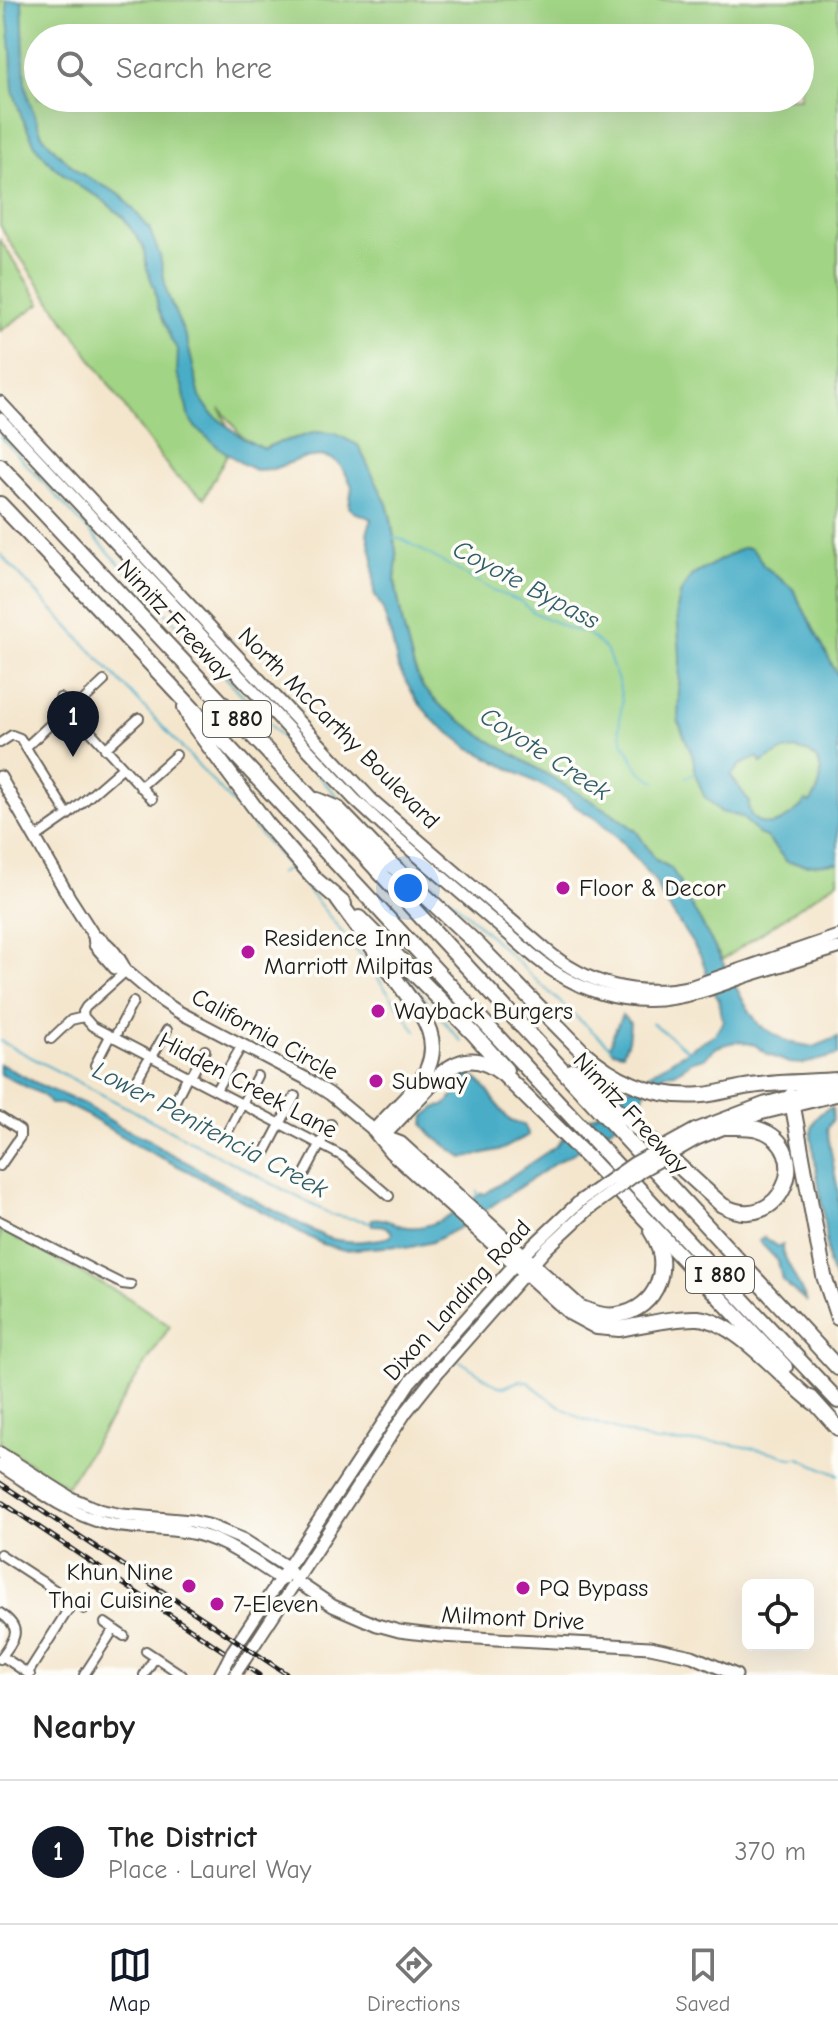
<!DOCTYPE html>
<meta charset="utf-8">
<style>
body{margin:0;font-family:"Comic Neue",sans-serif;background:#f6f6f6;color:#222}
.controls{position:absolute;right:24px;bottom:24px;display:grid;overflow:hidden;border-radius:12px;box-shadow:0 8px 32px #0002}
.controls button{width:72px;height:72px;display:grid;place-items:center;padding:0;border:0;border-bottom:2px solid #e0e0e0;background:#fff;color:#222;font:40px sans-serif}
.you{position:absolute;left:408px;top:888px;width:28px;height:28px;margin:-20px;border:6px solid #fff;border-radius:50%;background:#1a73e8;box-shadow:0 0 0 12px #1a73e833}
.badge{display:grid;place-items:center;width:52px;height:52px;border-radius:50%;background:#111827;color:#fff;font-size:26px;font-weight:700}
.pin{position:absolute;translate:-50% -66px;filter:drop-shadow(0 2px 4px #0008)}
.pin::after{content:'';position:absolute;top:42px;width:28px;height:24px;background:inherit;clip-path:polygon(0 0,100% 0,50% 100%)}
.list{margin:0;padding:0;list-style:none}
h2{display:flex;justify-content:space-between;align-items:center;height:104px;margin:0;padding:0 32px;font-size:34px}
h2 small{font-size:26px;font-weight:400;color:#767676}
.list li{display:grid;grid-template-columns:52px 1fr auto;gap:24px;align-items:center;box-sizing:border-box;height:144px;padding:0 32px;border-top:2px solid #e0e0e0}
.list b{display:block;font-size:30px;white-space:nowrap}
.list p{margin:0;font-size:26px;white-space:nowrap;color:#767676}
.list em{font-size:26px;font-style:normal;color:#767676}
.icon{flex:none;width:44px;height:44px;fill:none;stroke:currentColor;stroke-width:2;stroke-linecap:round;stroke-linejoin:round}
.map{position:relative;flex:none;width:838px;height:1675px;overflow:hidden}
.search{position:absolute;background:#fff;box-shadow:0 8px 32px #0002;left:24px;right:24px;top:24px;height:88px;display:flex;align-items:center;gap:20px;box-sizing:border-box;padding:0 28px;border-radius:44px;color:#767676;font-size:30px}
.sheet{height:248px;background:#fff}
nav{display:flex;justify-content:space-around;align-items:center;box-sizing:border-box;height:112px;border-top:2px solid #e0e0e0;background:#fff;font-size:22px;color:#767676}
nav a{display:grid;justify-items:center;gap:4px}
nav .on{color:#111827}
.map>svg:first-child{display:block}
.green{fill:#a1d484;stroke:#5e7850;stroke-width:2;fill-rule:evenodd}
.water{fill:#48adc7;stroke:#326472;stroke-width:2;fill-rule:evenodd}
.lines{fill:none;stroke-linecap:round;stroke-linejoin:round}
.stream{stroke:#48adc7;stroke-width:2}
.street-casing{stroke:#68635a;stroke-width:12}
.secondary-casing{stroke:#68635a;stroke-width:15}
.highway-casing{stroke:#68635a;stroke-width:18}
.street{stroke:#fff;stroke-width:8}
.secondary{stroke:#fff;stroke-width:11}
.highway{stroke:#fff;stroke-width:14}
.rail-casing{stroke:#1c1c1c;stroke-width:5}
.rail{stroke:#fdfcf7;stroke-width:2;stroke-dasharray:6;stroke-linecap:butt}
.secondary-bridge-casing{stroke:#68635a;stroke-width:15;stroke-linecap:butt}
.secondary-bridge{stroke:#fff;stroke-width:11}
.poi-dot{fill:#b5179e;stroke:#fdfcf7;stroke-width:3}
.labels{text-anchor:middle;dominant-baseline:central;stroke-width:7;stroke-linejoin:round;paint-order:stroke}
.shield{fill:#fdfcf7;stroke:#605f5e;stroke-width:2}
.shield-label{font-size:22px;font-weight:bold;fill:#1c1c1c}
.street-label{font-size:24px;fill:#1c1c1c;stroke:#fdfcf7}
.poi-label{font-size:24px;fill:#1c1c1c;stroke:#fdfcf7;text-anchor:start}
.water-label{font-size:26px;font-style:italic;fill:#305d69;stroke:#fdfcf7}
</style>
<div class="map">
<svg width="838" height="1675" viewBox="0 0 838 1675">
<rect width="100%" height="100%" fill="#fdfcf7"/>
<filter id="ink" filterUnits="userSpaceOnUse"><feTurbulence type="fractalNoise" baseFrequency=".0125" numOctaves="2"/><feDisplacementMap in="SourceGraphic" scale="16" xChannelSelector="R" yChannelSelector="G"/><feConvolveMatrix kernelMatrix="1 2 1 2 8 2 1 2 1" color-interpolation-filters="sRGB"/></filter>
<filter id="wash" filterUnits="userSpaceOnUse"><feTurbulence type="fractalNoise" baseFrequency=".006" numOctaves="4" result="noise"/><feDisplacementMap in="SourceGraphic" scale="32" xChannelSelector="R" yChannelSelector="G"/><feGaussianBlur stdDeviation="1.8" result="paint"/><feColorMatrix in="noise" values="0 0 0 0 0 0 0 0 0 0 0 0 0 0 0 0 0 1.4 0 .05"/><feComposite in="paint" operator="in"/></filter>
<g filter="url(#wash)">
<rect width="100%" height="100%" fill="#f4e6cd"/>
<!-- green -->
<path class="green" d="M0 0H838V881L722 960 680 889 671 868 656 860 636 831 612 813 484 737 444 709 423 688 414 668 403 626 395 581 397 558 391 519 387 504 375 482 317 432 274 444 264 449 244 439 220 408 234 441 204 498 175 476 140 429 9 241 0 225ZM38 38H800V98H38Z
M0 240 41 303 0 331Z
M0 1230 127 1297 170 1326 67 1486 0 1445Z"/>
<!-- water -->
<path class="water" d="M6 0H22L25 83 29 100 42 135 58 153 80 173 121 195 149 228 160 256 167 294 187 340 200 397 212 414 244 439 264 449 274 444 317 432 336 434 358 445 387 504 391 519 397 558 395 581 403 626 414 668 423 688 444 709 484 737 612 813 636 831 656 860 671 868 680 883V889L700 920 745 1004 759 1025 788 1042 814 1047 838 1037V1055L803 1064 789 1063 767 1054 755 1045 738 1041 717 1047 704 1058 693 1061 675 1073 665 1074 648 1085 638 1108 588 1145 557 1162 457 1229 432 1242 407 1248 398 1246 344 1250 322 1244 190 1172 138 1146 86 1115 64 1104H50L43 1095 0 1074V1064L42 1086 84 1104 121 1127 150 1140 158 1147 192 1165 214 1179 325 1237C346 1244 368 1242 390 1237L392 1233C387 1225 381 1225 372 1225L371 1223 372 1219C385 1217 390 1223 402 1226 432 1233 459 1209 482 1193L485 1194 556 1146 577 1123 601 1112 615 1103 623 1093 638 1081 715 1034 724 1021 720 1012 719 999 707 983 706 970 700 955 660 894 655 881 622 842 596 819 576 807 566 798 468 747 434 721 417 701 398 667 391 636 383 610 374 593 373 559 367 533 372 519 354 512 349 507 352 486 347 476 340 465 332 459 321 456 303 458 273 469 255 470 241 463 218 447 195 427 188 415 183 388 177 373 178 350 171 340 167 328 158 309 155 290 147 269 143 246 123 217 99 197 80 187 53 166 36 147 21 115 13 90 11 50Z
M742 548H750L757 554 763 565 793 589 838 676V863L807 865 787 862 766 837 758 834 742 817 721 812 704 796 696 776 693 757 678 721 680 657 677 610 680 594 691 576ZM795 749C800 751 805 751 809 753 828 764 821 789 810 803L806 801C798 809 790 818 779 822 763 829 746 819 749 801L731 776 740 765 758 757 761 763 780 752Z
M622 1015 630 1023 628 1040 623 1053 613 1051 610 1046 613 1035Z
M461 1074C486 1074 494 1107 511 1121 513 1122 522 1125 524 1125L529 1135 503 1149 463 1158 433 1136 424 1125 425 1116 437 1107 444 1106 457 1093 456 1080Z
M832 1107 833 1119 827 1129 838 1191V1289L828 1262 823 1212 811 1136C812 1121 817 1113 832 1107Z
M764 1237 779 1247 783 1245V1253L807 1302 782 1280 778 1261 759 1241Z"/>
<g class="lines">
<!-- stream -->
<path class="stream" d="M0 436 351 811C388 847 429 879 467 914 515 959 561 1006 612 1048
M394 538 404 540 496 592 520 601 533 612 569 629 585 632 592 637 607 651 619 684 622 701 619 728 623 742 640 771 656 782
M0 554C144 708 295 858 416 1031
M686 777 696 773
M279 874 288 868
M394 963 462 1042
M652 1023 689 1051
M0 1041 332 1215 371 1222
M477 1191 478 1196
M457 1359 498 1386 504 1387 519 1381 528 1382 552 1401 580 1418 655 1442 724 1443 772 1452 790 1458H799L838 1475"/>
</g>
</g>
<g filter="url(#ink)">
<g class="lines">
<defs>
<path id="street" d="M60 698 152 799
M71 712 104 681
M0 743 12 735 20 738 68 815
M26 747 68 708
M105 749 139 718
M140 787 176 755
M35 838 68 815 122 768
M84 1017 92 1026 342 1156 389 1196
M114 1038 133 1002
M51 1039 71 1020 84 1017 83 1012 86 1007 126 971
M152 1057 167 1030
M95 1065 110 1036
M191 1077 205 1050
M135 1083 150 1056
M216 1090 242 1045
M173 1105 188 1075
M0 1117 20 1130V1137L0 1166
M227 1133 257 1076
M265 1153 295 1096
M305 1173 331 1124
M0 1221 98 1272 122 1284 131 1285
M0 1554 84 1609
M0 1613C25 1630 14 1639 0 1659
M105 1623 124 1636
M146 1651 182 1675
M2 1656 30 1675
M28 1673 73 1602
M84 1675 114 1629
M144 1675 155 1657"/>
<path id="secondary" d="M0 402 373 801 545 949C587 985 638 998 692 986L838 936
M0 419 354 799 382 825 537 959C575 990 625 1007 674 998 700 994 725 984 750 975 779 966 809 957 838 948
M0 777 69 897 94 936 95 945 115 968 126 971 159 999 177 1011 305 1078 330 1094 375 1131
M94 936C109 942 119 957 126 971
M694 1130 765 1103 837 1084
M697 1139 760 1114 838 1095
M0 1453 71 1498 99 1510 122 1515 191 1521 208 1525 242 1539 287 1567 296 1581 333 1606 377 1625 399 1631 440 1636 650 1647 692 1656 736 1675
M0 1465C32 1485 65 1512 101 1522 129 1530 158 1527 187 1532 223 1538 249 1559 279 1578L283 1579
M232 1652 410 1382 522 1256 580 1201
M245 1659 406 1412 438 1372 547 1248 589 1209
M220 1675 226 1664"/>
<path id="highway" d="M0 466 311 798 838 1368
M0 504C282 800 556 1104 838 1401
M185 707 192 723 267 824 315 879 344 904
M317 800 338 809 391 864 477 944 582 1051C615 1081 656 1099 702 1095 718 1094 734 1088 751 1086 779 1082 809 1082 838 1080
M338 900 421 1014C454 1066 406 1095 375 1131L391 1151 571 1313 597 1327 619 1329C644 1325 672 1317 698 1318 737 1321 784 1381 816 1404
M359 918 474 1034 506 1070
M573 1070 722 1205C781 1238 817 1147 758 1129 748 1126 736 1127 726 1127
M791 1096 824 1276 838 1318
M381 1137 441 1074C464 1055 480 1057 503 1074L589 1159 785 1367
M381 1137 400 1144 579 1307C591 1312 603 1317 617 1315 659 1309 673 1264 651 1231
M811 1398 838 1428"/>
</defs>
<!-- street casing -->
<use href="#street" class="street-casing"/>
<!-- secondary casing -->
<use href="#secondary" class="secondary-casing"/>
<!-- highway casing -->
<use href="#highway" class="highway-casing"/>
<!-- street -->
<use href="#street" class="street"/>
<!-- secondary -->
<use href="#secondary" class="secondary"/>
<!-- highway -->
<use href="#highway" class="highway"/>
<defs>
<path id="rail" d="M0 1483 288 1675
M0 1501 259 1675"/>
</defs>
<!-- rail casing -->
<use href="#rail" class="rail-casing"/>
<!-- rail -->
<use href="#rail" class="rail"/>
<defs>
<path id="secondary-bridge" d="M580 1201 634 1163 694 1130
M589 1209 641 1171 697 1139
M226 1664 232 1652
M237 1671 245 1659"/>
</defs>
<!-- secondary-bridge casing -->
<use href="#secondary-bridge" class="secondary-bridge-casing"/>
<!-- secondary-bridge -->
<use href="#secondary-bridge" class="secondary-bridge"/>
</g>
</g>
<!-- markers -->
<g class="poi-dot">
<circle cx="563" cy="888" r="8"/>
<circle cx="248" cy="952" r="8"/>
<circle cx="378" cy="1011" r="8"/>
<circle cx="376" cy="1081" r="8"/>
<circle cx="189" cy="1586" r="8"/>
<circle cx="523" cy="1588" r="8"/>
<circle cx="217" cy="1604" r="8"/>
</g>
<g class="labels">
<!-- shield labels -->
<g class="shield">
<rect x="203" y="701" width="68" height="36" rx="6"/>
<rect x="686" y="1257" width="68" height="36" rx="6"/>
</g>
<g class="shield-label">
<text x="237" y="719">I 880</text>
<text x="720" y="1275">I 880</text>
</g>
<!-- street labels -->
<g class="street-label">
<text transform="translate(175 620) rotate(47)">Nimitz Freeway</text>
<text transform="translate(339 728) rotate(45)">North McCarthy Boulevard</text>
<text transform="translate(265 1034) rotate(29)">California Circle</text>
<text transform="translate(248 1085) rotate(28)">Hidden Creek Lane</text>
<text transform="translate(631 1113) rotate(47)">Nimitz Freeway</text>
<text transform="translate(457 1300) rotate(-48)">Dixon Landing Road</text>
<text transform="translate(513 1618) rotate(3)">Milmont Drive</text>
</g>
<!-- poi labels -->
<g class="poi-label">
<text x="579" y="888">Floor &amp; Decor</text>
<text x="264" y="938">Residence Inn<tspan x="264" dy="28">Marriott Milpitas</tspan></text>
<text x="394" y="1011">Wayback Burgers</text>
<text x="392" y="1081">Subway</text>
<text x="173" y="1572" text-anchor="end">Khun Nine<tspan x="173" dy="28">Thai Cuisine</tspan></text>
<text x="539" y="1588">PQ Bypass</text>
<text x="233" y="1604">7-Eleven</text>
</g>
<!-- water labels -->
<g class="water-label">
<text transform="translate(526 585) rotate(28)">Coyote Bypass</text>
<text transform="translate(545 754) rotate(33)">Coyote Creek</text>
<text transform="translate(210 1130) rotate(28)">Lower Penitencia Creek</text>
</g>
</g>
</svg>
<div class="controls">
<button><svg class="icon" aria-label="locate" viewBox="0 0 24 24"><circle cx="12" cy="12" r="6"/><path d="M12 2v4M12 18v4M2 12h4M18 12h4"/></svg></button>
</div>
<div class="you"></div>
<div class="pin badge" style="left:73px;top:757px">1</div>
<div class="search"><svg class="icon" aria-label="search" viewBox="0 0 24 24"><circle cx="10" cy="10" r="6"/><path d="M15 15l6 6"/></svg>Search here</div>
</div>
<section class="sheet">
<h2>Nearby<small></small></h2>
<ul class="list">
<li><span class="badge">1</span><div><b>The District</b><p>Place · Laurel Way</p></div><em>370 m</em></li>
</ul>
</section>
<nav>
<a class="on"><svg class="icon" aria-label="map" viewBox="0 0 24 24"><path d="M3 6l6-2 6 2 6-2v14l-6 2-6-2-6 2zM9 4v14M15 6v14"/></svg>Map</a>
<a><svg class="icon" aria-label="directions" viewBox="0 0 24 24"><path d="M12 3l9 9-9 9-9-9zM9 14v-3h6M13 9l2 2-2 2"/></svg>Directions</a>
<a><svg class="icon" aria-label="saved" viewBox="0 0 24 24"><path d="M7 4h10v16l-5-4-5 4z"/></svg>Saved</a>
</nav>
